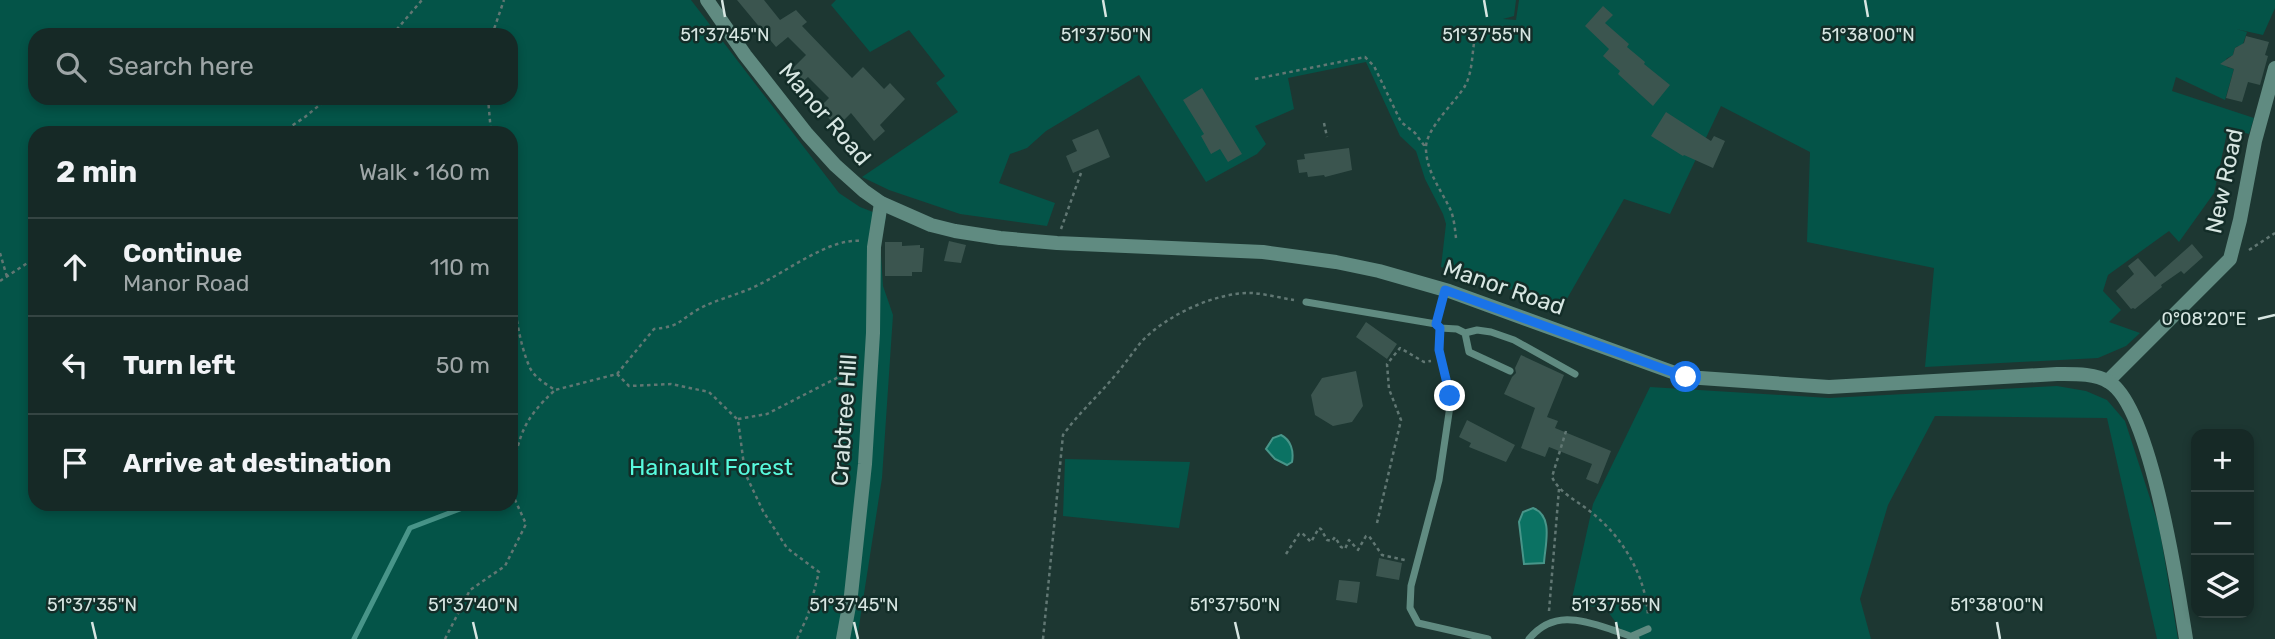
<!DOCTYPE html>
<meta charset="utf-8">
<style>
body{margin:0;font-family:Rubik,sans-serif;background:#1f312e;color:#f1f3f6}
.controls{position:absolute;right:21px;bottom:21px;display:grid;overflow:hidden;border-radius:14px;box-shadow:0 4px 10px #0003}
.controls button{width:63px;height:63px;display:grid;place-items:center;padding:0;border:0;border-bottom:2px solid #354543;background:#162926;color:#f1f3f6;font:35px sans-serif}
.stop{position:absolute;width:21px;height:21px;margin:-16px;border:5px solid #1a73e8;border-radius:50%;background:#fff}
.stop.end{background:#1a73e8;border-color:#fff;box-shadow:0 2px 7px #0008}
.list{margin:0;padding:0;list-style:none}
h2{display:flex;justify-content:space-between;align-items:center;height:91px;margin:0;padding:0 28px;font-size:30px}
h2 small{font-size:23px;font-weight:400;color:#9ea6a7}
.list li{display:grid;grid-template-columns:46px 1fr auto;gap:21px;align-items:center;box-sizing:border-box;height:98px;padding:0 28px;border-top:2px solid #354543}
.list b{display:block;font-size:26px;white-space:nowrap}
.list p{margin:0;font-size:23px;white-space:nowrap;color:#9ea6a7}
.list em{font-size:23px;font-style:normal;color:#9ea6a7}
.icon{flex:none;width:38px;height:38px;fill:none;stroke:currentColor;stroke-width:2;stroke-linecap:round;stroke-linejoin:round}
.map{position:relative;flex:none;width:2275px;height:639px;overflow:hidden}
.search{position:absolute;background:#162926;box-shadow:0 4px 10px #0003;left:28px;top:28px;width:490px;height:77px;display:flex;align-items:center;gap:18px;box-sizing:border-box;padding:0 24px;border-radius:21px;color:#9ea6a7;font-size:26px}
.panel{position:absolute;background:#162926;box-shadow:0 4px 10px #0003;left:28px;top:126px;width:490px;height:385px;border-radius:21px}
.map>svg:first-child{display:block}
.green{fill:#045448;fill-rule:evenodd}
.water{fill:#0b7263;stroke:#489589;stroke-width:2}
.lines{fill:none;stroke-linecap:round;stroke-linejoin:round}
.stream{stroke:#489589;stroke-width:5}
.building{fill:#3b554f}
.path{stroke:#617773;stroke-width:2.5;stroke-dasharray:3.5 3.5;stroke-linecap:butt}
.service{stroke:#608b81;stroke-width:7}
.minor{stroke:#608b81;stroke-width:14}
.tertiary{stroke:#608b81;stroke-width:14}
.route{stroke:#1a73e8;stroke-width:9}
.ticks{fill:none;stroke:#d7e6e2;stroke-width:2.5}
.labels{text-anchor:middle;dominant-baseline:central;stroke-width:5;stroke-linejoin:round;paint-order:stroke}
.street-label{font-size:23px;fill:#d7e6e2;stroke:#132d28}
.park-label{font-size:23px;fill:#58fbde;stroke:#132d28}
.ticks-label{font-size:18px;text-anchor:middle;fill:#d7e6e2;stroke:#132d28;stroke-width:5;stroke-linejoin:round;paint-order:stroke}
</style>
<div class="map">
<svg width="2275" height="639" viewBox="0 0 2275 639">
<rect width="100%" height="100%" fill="#1d3732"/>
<!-- green -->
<path class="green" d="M0 0H691L839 193 860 207 886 217 880 240 883 286 893 315 882 478 857 639H0ZM35 35H511V98H35ZM35 133H511V504H35Z
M836 0H1516L1514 16 1503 19 1516 20 1519 0H2275V8L2263 35 2236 29 2247 32 2242 47 2238 46 2235 48 2233 54 2235 58 2231 56 2226 59 2227 67 2234 69 2225 100 2176 77 2172 91 2254 118 2249 134 2228 128 2214 193 2179 242 2169 231 2108 275 2103 291 2121 310 2109 322 2140 333 2126 346 2098 358 1925 367 1934 268 1807 242 1810 152 1721 106 1670 214 1624 199 1564 304 1505 288 1441 267 1446 224 1443 214 1425 179 1416 151 1400 136 1366 62 1288 78 1294 109 1255 126 1266 144 1257 154 1206 182 1139 75 1046 131 1027 148 1010 154 999 183 1055 203 1047 226 960 214 889 190 862 177 958 112 936 83 945 76 909 30 870 52 831 5Z
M2057 386 2086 391 2107 400 2125 421 2159 526 2178 639H2157L2107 418 1935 416 1888 505 1860 599 1871 639H1628L1606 609 1571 603 1593 504 1650 387 1829 398Z
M1065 459 1190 462 1179 528 1063 516Z"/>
<!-- water -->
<path class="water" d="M1281 435C1291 440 1294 451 1292 462L1287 465 1275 459 1266 449 1273 438Z
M1533 508C1554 516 1545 545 1544 563L1524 564 1519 522 1523 512Z"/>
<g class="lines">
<!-- stream -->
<path class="stream" d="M354 639 410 528 473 504"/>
</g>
<!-- building -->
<path class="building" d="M737 0H764L780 20 796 10 807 22 802 26 852 78 863 67 884 89 890 83 905 99 880 125 885 131 874 141 851 113 837 127 819 108 829 98 808 77 797 87 786 75 806 55 788 37 776 47Z
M1603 6 1613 15 1605 23 1629 44 1627 47 1645 62 1644 64 1670 85 1653 106 1618 74 1620 71 1603 56 1609 49 1585 26Z
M2246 36 2269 42 2265 55 2268 56 2260 85 2248 82 2242 102 2226 98 2234 69 2220 64 2233 55 2235 48 2244 43Z
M1202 88 1242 154 1228 162 1220 149 1211 154 1201 136 1204 134 1183 100Z
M1666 112 1711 141 1714 136 1725 141 1713 168 1684 155 1683 156 1651 136Z
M1098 129 1110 157 1073 173 1066 156 1077 151 1072 140Z
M1349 148 1352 170 1325 177 1324 175 1308 177 1307 172 1299 173 1297 160 1305 159 1304 154Z
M949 241 966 245 961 263 944 261Z
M885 242H902V246L920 245V248H924L922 272H912V276H885Z
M2192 244 2203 257 2184 274 2181 271 2161 285 2162 287 2135 309 2133 308 2131 309 2116 291 2134 274 2128 266 2138 258 2155 277Z
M1366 322 1397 344 1387 359 1356 337Z
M1521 355 1564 375 1547 417 1558 421 1555 428 1611 451 1598 484 1586 479 1592 464 1549 447 1545 457 1521 448 1535 408 1504 394 1512 377 1516 373 1515 368Z
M1356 371 1363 406 1352 422 1333 426 1315 415 1311 395 1322 378Z
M1467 420 1515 445 1506 462 1469 447 1471 443 1459 437Z
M1379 558 1402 563 1399 580 1376 576Z
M1339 580 1360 582 1357 603 1336 600Z"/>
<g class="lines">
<!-- path -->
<path class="path" d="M392 35 422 0
M492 35 504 0
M1255 79 1365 57 1374 66 1401 122 1415 133 1426 148
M488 98 491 133
M1324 123 1327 137
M281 133 305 117 328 98
M1061 229 1081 173
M1456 238C1455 229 1454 219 1451 211 1442 191 1427 173 1426 150 1424 130 1454 104 1465 86 1472 73 1472 57 1474 43
M2249 250 2275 233
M0 253 7 277
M511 279C515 307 518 341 530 368 535 378 546 384 555 390L617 374 654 329C681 326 677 322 697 310 716 299 739 295 758 285 788 271 829 238 861 241
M0 281 35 258
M617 374 629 386 671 384 709 392 738 420 745 473 763 511 787 548 819 572 808 615 797 639
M738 419 767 414 856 368
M1566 431 1552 477C1559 493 1578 501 1592 513 1623 537 1646 577 1648 616
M511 473C521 432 523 420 555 390
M1377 523 1401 420 1389 389 1387 364 1400 348 1424 362 1431 361
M1286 554 1299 534 1302 533 1311 542 1319 528 1321 529 1327 540 1332 541 1335 537 1341 547 1345 549 1349 540 1358 550 1366 536H1369L1382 555 1405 560
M1549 611 1559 489
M445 639 470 590 505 566 526 524 511 491
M1043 639 1063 435C1077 415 1096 398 1112 379 1123 367 1132 353 1142 341 1167 315 1216 292 1252 293 1266 294 1281 298 1294 300"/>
<!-- service -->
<path class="service" d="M1306 302 1436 324 1445 290
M1436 324 1440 328 1439 350 1450 396V406L1439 480 1411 586 1410 608 1418 623 1488 639
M1440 328 1457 329 1465 333
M1510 371 1469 352 1465 333 1477 330 1491 332 1514 340 1575 374
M1632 636 1648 629
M1529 639C1552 611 1580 619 1610 629 1618 632 1627 634 1636 639"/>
<!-- minor -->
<path class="minor" d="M2108 381 2230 259 2240 220 2255 141 2275 68
M843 639 851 595 865 464 873 333 874 247 881 203"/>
<!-- tertiary -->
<path class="tertiary" d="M707 0 745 55 807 134 835 165 864 191 881 203 931 225 955 231 1000 238 1057 243 1263 252 1336 262 1379 271 1449 291 1686 377 1829 387 2057 374C2073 374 2095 373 2109 382 2151 407 2178 589 2186 639"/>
</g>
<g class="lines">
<!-- route -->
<path class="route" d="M1450 396 1439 350 1440 328 1436 324 1445 290 1686 377"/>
</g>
<!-- ticks -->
<path class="ticks" d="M722 0 725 17M1103 0 1106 17M1484 0 1487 17M1865 0 1868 17M2258 319 2275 315M92 622 96 639M473 622 477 639M854 622 858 639M1235 622 1239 639M1616 622 1619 639M1997 622 2000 639"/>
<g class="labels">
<!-- street labels -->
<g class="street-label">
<text transform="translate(825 114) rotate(49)">Manor Road</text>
<text transform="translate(2224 181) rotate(-78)">New Road</text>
<text transform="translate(1504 287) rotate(19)">Manor Road</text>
<text transform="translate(844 420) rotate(-86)">Crabtree Hill</text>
</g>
<!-- park labels -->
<g class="park-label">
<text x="711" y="467">Hainault Forest</text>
</g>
</g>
<g class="ticks-label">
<text x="725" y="41">51°37'45"N</text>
<text x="1106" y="41">51°37'50"N</text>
<text x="1487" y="41">51°37'55"N</text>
<text x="1868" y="41">51°38'00"N</text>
<text x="2204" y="325">0°08'20"E</text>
<text x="92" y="611">51°37'35"N</text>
<text x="1235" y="611">51°37'50"N</text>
<text x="473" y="611">51°37'40"N</text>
<text x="854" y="611">51°37'45"N</text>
<text x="1616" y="611">51°37'55"N</text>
<text x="1997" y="611">51°38'00"N</text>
</g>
</svg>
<div class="controls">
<button>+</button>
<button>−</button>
<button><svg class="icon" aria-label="layers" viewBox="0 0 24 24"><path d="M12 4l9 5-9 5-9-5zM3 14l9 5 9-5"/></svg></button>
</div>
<div class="stop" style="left:1686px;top:377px"></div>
<div class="stop end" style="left:1450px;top:396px"></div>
<div class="search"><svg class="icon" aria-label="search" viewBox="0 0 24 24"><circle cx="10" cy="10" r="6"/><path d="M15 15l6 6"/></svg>Search here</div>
<section class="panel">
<h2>2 min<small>Walk · 160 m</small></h2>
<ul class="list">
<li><svg class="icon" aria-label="ahead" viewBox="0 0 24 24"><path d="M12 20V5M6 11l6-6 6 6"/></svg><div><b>Continue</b><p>Manor Road</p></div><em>110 m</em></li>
<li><svg class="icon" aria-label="left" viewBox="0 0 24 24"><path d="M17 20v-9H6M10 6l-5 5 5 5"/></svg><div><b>Turn left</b></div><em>50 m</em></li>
<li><svg class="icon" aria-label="arrive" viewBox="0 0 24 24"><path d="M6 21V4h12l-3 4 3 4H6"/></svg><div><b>Arrive at destination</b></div></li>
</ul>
</section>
</div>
